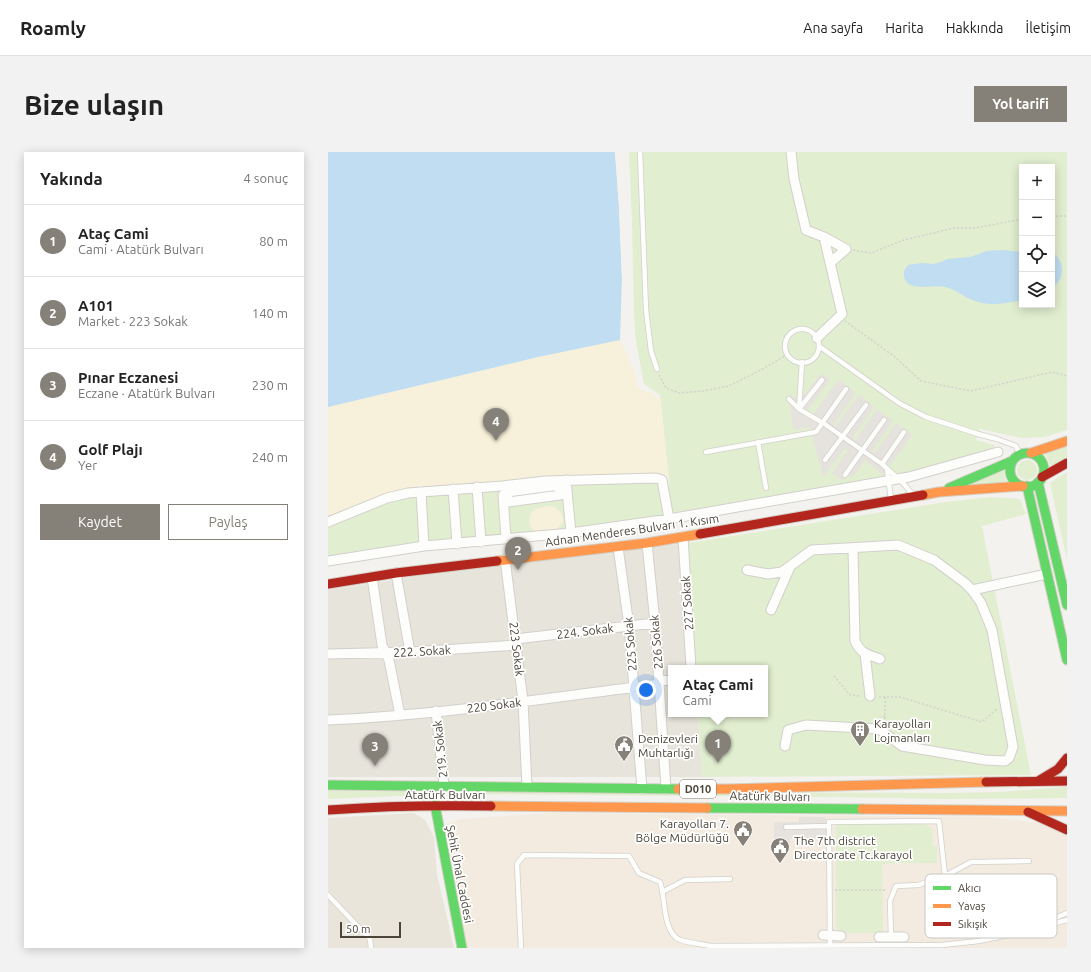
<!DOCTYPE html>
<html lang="tr">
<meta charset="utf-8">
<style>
body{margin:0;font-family:Ubuntu,sans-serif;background:#f2f2f2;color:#222}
.controls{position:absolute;right:12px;top:12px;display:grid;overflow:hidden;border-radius:0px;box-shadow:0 2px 10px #0003}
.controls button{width:36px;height:36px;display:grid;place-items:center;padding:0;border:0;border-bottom:1px solid #e0e0e0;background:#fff;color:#222;font:20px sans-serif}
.scale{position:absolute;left:12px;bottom:10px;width:61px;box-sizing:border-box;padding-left:4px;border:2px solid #4b4439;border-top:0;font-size:11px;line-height:14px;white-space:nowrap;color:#4b4439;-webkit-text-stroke:3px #fff;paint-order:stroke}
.you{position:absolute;left:318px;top:538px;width:14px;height:14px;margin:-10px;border:3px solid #fff;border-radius:50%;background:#1a73e8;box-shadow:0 0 0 6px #1a73e833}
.badge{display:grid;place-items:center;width:26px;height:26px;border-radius:50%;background:#868178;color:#fff;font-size:13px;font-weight:700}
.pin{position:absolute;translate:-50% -33px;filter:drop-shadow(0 1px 2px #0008)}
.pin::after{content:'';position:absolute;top:21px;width:14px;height:12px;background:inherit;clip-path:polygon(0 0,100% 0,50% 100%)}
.popup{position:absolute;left:340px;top:513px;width:100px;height:52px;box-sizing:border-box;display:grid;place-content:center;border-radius:0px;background:#fff;filter:drop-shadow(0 1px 3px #0005);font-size:13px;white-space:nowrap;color:#767676}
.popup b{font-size:15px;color:#222}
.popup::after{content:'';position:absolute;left:50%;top:100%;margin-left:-8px;border:8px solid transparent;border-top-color:#fff}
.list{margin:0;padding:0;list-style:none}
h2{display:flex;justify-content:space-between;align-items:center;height:52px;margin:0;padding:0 16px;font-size:17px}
h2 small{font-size:13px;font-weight:400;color:#767676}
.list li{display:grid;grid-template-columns:26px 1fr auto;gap:12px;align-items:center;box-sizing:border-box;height:72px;padding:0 16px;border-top:1px solid #e0e0e0}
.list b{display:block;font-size:15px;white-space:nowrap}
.list p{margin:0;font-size:13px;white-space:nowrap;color:#767676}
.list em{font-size:13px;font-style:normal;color:#767676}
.actions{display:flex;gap:8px;padding:12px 16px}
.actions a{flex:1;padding:9px 0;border:1px solid #868178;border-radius:0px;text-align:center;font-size:14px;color:#868178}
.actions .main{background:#868178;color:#fff}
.icon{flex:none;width:22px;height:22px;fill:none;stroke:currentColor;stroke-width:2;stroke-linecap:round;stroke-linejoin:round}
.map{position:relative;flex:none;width:739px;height:796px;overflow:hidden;border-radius:0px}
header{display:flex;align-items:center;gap:24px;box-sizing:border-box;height:56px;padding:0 20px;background:#fff;border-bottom:1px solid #e0e0e0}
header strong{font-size:19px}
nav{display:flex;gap:22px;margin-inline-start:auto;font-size:14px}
.intro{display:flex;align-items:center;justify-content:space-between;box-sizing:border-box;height:96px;padding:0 24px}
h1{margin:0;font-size:28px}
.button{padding:10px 18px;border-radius:0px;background:#868178;color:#fff;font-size:14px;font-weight:700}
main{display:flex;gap:24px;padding:0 24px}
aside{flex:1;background:#fff;border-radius:0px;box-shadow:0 2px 10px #0003}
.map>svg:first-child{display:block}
.residential{fill:#e7e4dc}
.commercial{fill:#f3ebdf}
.education{fill:#eae5da}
.green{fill:#e1eecf;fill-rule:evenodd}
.sand{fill:#f7f0da}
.parking{fill:#e6e3df}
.water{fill:#c0ddf1}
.pier{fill:#f4f2ee}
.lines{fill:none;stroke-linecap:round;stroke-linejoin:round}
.lane-casing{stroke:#d2d0cb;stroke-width:6}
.street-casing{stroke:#d2d0cb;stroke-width:11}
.fast-casing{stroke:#d3cfc5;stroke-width:11}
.slow-casing{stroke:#d3cfc5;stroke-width:11}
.jam-casing{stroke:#d3cfc5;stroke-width:11}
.path{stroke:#d3d2cc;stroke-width:1.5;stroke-dasharray:2 2;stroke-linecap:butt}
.lane{stroke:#fdfdfc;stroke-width:4.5}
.street{stroke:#fdfdfc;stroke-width:9}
.fast{stroke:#63d668;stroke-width:9}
.slow{stroke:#ff974d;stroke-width:9}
.jam{stroke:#b3261e;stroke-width:9}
.labels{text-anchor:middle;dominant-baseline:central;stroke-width:3.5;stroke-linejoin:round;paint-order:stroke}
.shield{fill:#fff;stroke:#817c74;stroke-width:1}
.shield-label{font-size:11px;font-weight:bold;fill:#4b4439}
.street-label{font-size:12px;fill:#4b4439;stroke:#fff}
.poi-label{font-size:12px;fill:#4b4439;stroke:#fff;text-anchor:start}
.key{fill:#fff;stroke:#c9c7c4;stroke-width:1}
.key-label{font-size:11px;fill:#4b4439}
</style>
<header>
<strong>Roamly</strong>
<nav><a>Ana sayfa</a><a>Harita</a><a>Hakkında</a><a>İletişim</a></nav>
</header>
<div class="intro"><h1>Bize ulaşın</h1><a class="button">Yol tarifi</a></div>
<main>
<aside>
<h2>Yakında<small>4 sonuç</small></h2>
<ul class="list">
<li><span class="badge">1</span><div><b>Ataç Cami</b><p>Cami · Atatürk Bulvarı</p></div><em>80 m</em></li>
<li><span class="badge">2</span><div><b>A101</b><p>Market · 223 Sokak</p></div><em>140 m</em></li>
<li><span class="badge">3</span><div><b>Pınar Eczanesi</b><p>Eczane · Atatürk Bulvarı</p></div><em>230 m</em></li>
<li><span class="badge">4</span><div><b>Golf Plajı</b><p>Yer</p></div><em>240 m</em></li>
</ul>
<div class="actions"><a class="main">Kaydet</a><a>Paylaş</a></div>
</aside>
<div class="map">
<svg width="739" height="796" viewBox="0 0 739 796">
<rect width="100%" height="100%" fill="#f4f2ee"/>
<!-- residential -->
<path class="residential" d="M360 391 368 516H343V562H370L374 625H0V438L182 410Z"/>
<!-- commercial -->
<path class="commercial" d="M222 661 662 665 709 671 739 684V796H139L118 674 122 671 132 667Z"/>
<!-- education -->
<path class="education" d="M86 661 97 668 106 685 109 722 126 796H0V666Z"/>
<!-- green -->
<path class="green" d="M301 0H739V278L717 285 694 286 652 277 648 288 667 293 663 299 563 324 344 362 332 243 316 232 308 189 306 166 304 71ZM694 15H724V153H694Z
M739 293V306L723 315 717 301Z
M689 318a10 10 0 1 1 20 0a10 10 0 1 1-20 0Z
M676 318 677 327 681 334 632 336Z
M739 320V408L722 331Z
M333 328 335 365 0 407V372L81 343 217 330Z
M662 345 692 347 698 362 654 374 703 623 374 625 370 562H437V516H368L360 391 618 350Z
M739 635V646L619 647 508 645 120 642 0 647V639L620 641 672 640Z
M515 671 596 672 604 676 605 694H609V711H570L554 712 555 781H512L508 774V673Z"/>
<!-- sand -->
<path class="sand" d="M292 188 308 223 309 234 313 238 324 241 333 250 341 326 335 322 212 325 140 332 97 335 0 366V255L210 205Z
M222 354C233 356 240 369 230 376 225 380 217 379 211 380 201 380 198 366 205 359 209 355 217 355 222 354Z"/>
<!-- parking -->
<path class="parking" d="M493 221 502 228 479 259 485 263 510 228 528 241 506 272V274H508L531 243 546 255 525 285 526 288 528 287 549 257 565 269 545 298 544 301 548 300 568 271 584 283 555 323 537 308 524 326 519 323 515 329 504 321 520 298 517 296 495 325 482 275 466 278 460 246 477 242Z
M471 665H498V686L462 687V693H446V670H471Z"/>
<!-- water -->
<path class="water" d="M0 0H287L291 55 294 127 292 188 210 205 0 255Z
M675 98 694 100V148C676 152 659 155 642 147 633 143 627 137 617 135 606 132 578 141 576 124 575 120 577 117 580 113L594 111 605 112 613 110 619 107 642 105 659 99Z
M724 101C734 105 737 120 731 129 729 132 726 134 724 136Z"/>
<!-- pier -->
<path class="pier" d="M287 0H289L293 54 296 127 294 188 293 190 294 127 291 55Z"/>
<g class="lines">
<defs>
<path id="lane" d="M312 0 318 158 323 199 329 217
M457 194a17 17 0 1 1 34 0a17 17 0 1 1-34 0Z
M491 194 571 251 598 265 650 282 669 287 688 294 692 303
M474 210 471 257 495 271 554 312 576 280
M461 247 471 257 494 228
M430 290 438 336
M378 300 488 280 518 237
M497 308 538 253
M554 312 575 331 585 343
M559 317 563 347
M517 323 556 268
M458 675 501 674
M617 724 643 710 701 709
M336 739 357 728 402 727
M0 743 42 787 43 796
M713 772 739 761
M502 793 501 670 611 669 617 724 590 733 568 734 562 749 563 785
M193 796 189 712 196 703 301 704 311 721 332 730C338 746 334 780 352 788 361 791 374 792 383 794L614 793 651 789 695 780 739 768"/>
<path id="street" d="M463 0 466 27 478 78 496 85 514 162 489 186
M496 85 518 97 502 111
M238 328 243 381
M231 333 232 343 180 350 179 340Z
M149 335 153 390
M125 337 129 392
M93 340 96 394
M175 343 178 387
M0 370 59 346 80 341 174 334 217 329 328 326 334 328 341 367
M355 385 363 516
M319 391 327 471 338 637
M290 395 301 474 314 637
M525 396 527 489C533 502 539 502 552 507
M177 407 195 549 199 635
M0 409 96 394 243 381 341 367 581 325 670 300
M419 418 440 422 454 420 484 398 570 393 606 408 637 431 644 438 653 451 664 478 685 595 681 606 677 609 657 608 574 594 551 577 478 573 460 578 457 594
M68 421 82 500
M44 425 54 493 61 508 72 563
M644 438 719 422
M443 458 462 415
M187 487 327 471
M0 502 82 500 189 493
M537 502 542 544
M331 529 343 528
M108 559 116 634
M0 568C111 563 221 546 331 532
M495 783 513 784
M551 785H576"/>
<path id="fast" d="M682 318a17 17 0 1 1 34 0a17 17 0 1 1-34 0Z
M710 330 739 453
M699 334 739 508
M621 336 684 309
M0 633 350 637
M107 653 134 796
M379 656 534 657"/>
<path id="slow" d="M703 301 739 289
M595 343 611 340 695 334
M169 409 319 391 372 382
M350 637H399L658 630
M163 654 379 656
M534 657 739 659"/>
<path id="jam" d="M714 325 739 311
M372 382 595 343
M0 432 68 421 169 409
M710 629 730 617 739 606
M658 630 739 629
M0 658C54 654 108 653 163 654
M700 660 739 678"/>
</defs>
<!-- lane casing -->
<use href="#lane" class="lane-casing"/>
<!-- street casing -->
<use href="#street" class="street-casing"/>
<!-- fast casing -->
<use href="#fast" class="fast-casing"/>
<!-- slow casing -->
<use href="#slow" class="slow-casing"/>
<!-- jam casing -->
<use href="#jam" class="jam-casing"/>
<!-- path -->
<path class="path" d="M724 65 729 64H739
M525 98 543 101 576 88 626 76H647L694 67
M517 169 567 205 593 229 643 239 724 220 739 224
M331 223 338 236 346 239 351 241 375 239 401 234 433 218 460 202
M506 524 522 543 533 544
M551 545H572L654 570 670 556
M548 568 557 564
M557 571V545
M507 738H559"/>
<!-- lane -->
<use href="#lane" class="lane"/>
<!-- street -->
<use href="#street" class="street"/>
<!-- fast -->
<use href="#fast" class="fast"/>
<!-- slow -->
<use href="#slow" class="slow"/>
<!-- jam -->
<use href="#jam" class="jam"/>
</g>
<!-- icons -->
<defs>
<symbol id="building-pin" viewBox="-11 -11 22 30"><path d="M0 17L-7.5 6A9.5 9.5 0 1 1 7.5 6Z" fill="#868178" stroke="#fff"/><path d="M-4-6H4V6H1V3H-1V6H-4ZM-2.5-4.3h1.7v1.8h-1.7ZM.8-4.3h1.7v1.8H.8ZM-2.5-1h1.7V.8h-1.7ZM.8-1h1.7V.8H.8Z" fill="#fff"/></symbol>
<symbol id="civic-pin" viewBox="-11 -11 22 30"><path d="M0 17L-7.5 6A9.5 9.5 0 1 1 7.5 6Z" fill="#868178" stroke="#fff"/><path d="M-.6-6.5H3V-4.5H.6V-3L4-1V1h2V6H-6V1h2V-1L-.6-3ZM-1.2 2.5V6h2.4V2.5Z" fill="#fff"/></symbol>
</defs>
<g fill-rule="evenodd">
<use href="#building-pin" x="521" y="567" width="22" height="30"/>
<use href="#civic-pin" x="285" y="582" width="22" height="30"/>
<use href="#civic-pin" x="404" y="667" width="22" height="30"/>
<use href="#civic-pin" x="441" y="684" width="22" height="30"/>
</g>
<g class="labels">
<!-- shield labels -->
<rect class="shield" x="352" y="628" width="36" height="18" rx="3"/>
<g class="shield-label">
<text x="370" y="637">D010</text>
</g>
<!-- street labels -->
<g class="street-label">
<text transform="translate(304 378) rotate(-8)">Adnan Menderes Bulvarı 1. Kısım</text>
<text transform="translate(359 451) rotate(-94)">227 Sokak</text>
<text transform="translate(257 479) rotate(-7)">224. Sokak</text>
<text transform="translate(328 490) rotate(-95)">226 Sokak</text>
<text transform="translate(302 492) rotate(-95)">225 Sokak</text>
<text transform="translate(189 497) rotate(83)">223 Sokak</text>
<text transform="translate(94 499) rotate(-3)">222. Sokak</text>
<text transform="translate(166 553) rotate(-7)">220 Sokak</text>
<text transform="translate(112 597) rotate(-96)">219. Sokak</text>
<text x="117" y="642">Atatürk Bulvarı</text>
<text transform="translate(442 644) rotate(1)">Atatürk Bulvarı</text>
<text transform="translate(132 722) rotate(79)">Şehit Ünal Caddesi</text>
</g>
<!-- poi labels -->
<g class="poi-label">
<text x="546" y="571">Karayolları<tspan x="546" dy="14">Lojmanları</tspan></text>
<text x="310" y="586">Denizevleri<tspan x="310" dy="14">Muhtarlığı</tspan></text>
<text x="401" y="671" text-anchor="end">Karayolları 7.<tspan x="401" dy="14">Bölge Müdürlüğü</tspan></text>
<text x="466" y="688">The 7th district<tspan x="466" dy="14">Directorate Tc.karayol</tspan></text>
</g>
</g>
<!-- legend -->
<rect x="597" y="722" width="132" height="64" rx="6" class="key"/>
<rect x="605" y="734" width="18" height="4" fill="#63d668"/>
<rect x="605" y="752" width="18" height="4" fill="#ff974d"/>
<rect x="605" y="770" width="18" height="4" fill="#b3261e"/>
<g class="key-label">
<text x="630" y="740">Akıcı</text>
<text x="630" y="758">Yavaş</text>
<text x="630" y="776">Sıkışık</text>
</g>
</svg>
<div class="controls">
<button>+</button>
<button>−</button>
<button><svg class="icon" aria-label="locate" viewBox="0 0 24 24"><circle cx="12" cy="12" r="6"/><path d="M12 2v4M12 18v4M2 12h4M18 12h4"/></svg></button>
<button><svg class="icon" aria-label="layers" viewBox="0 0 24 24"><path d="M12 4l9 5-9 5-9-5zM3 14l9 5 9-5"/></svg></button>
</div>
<div class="scale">50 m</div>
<div class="you"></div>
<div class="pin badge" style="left:390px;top:611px">1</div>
<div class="popup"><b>Ataç Cami</b>Cami</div>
<div class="pin badge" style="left:190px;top:418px">2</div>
<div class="pin badge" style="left:47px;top:614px">3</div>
<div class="pin badge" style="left:168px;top:289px">4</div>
</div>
</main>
